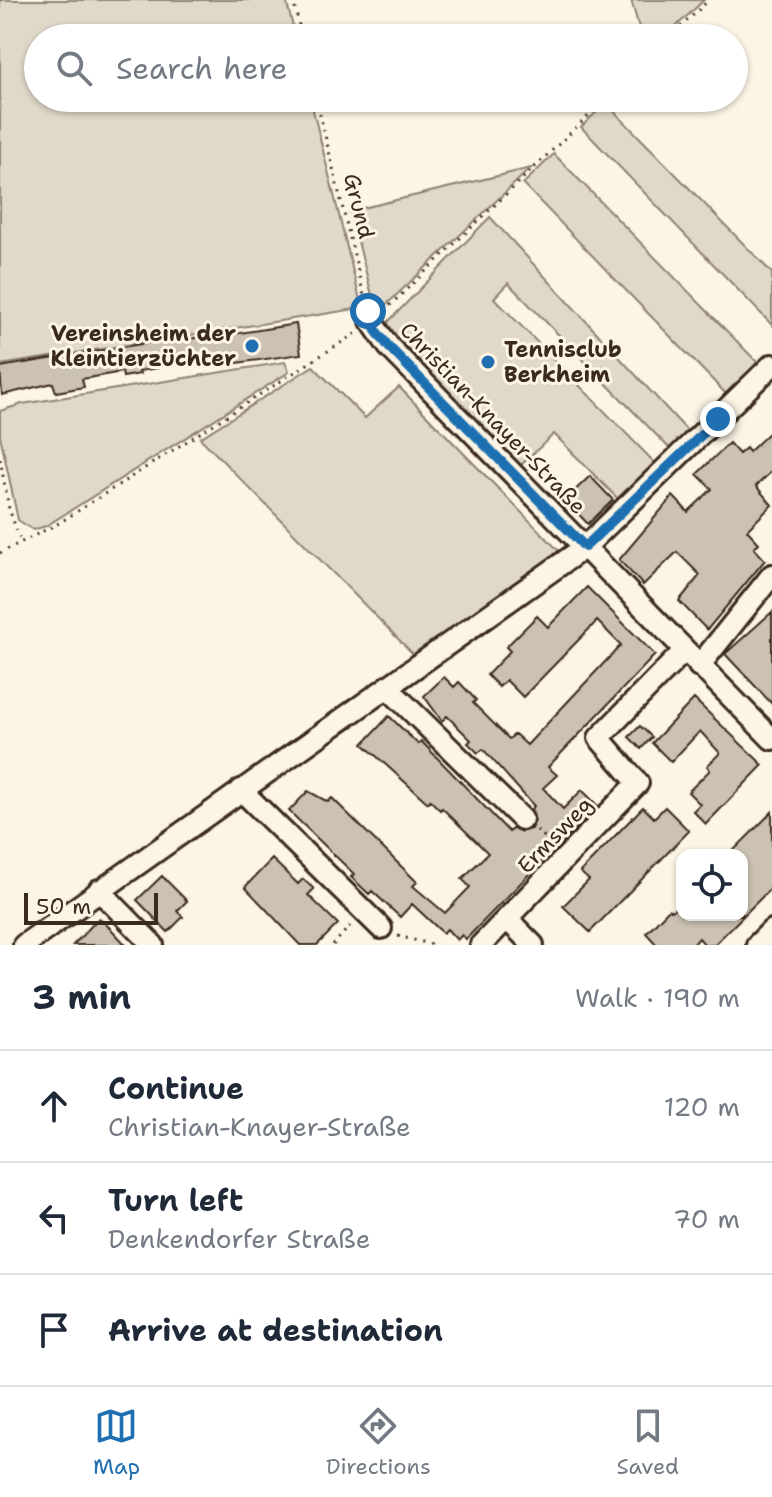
<!DOCTYPE html>
<meta charset="utf-8">
<style>
body{margin:0;font-family:"Shantell Sans",sans-serif;background:#f6f6f7;color:#1f2937}
.controls{position:absolute;right:24px;bottom:24px;display:grid;overflow:hidden;border-radius:16px;box-shadow:0 2px 6px #0004}
.controls button{width:72px;height:72px;display:grid;place-items:center;padding:0;border:0;border-bottom:2px solid #e0e1e3;background:#fff;color:#1f2937;font:40px sans-serif}
.scale{position:absolute;left:24px;bottom:20px;width:134px;box-sizing:border-box;padding-left:8px;border:4px solid #3b2a1e;border-top:0;font-size:22px;line-height:28px;white-space:nowrap;color:#3b2a1e;-webkit-text-stroke:6px #fcf5e5;paint-order:stroke}
.stop{position:absolute;width:24px;height:24px;margin:-18px;border:6px solid #1f6fb2;border-radius:50%;background:#fff}
.stop.end{background:#1f6fb2;border-color:#fff;box-shadow:0 2px 8px #0008}
.list{margin:0;padding:0;list-style:none}
h2{display:flex;justify-content:space-between;align-items:center;height:104px;margin:0;padding:0 32px;font-size:34px}
h2 small{font-size:26px;font-weight:400;color:#747a83}
.list li{display:grid;grid-template-columns:52px 1fr auto;gap:24px;align-items:center;box-sizing:border-box;height:112px;padding:0 32px;border-top:2px solid #e0e1e3}
.list b{display:block;font-size:30px;white-space:nowrap}
.list p{margin:0;font-size:26px;white-space:nowrap;color:#747a83}
.list em{font-size:26px;font-style:normal;color:#747a83}
.icon{flex:none;width:44px;height:44px;fill:none;stroke:currentColor;stroke-width:2;stroke-linecap:round;stroke-linejoin:round}
.map{position:relative;flex:none;width:772px;height:945px;overflow:hidden}
.search{position:absolute;background:#fff;box-shadow:0 2px 6px #0004;left:24px;right:24px;top:24px;height:88px;display:flex;align-items:center;gap:20px;box-sizing:border-box;padding:0 28px;border-radius:44px;color:#747a83;font-size:30px}
.sheet{height:440px;background:#fff}
nav{display:flex;justify-content:space-around;align-items:center;box-sizing:border-box;height:112px;border-top:2px solid #e0e1e3;background:#fff;font-size:22px;color:#747a83}
nav a{display:grid;justify-items:center;gap:4px}
nav .on{color:#1f6fb2}
.map>svg:first-child{display:block}
.green{fill:#e0d8c8;stroke:#8e8173;stroke-width:2}
.building{fill:#ccc2b3;stroke:#3b2a1e;stroke-width:2}
.lines{fill:none;stroke-linecap:round;stroke-linejoin:round}
.minor-casing{stroke:#3b2a1e;stroke-width:26}
.path{stroke:#3b2a1e;stroke-width:3;stroke-dasharray:2 6;stroke-linecap:butt}
.minor{stroke:#fcf5e5;stroke-width:20}
.route{stroke:#1f6fb2;stroke-width:10}
.poi-dot{fill:#1f6fb2;stroke:#fcf5e5;stroke-width:3}
.labels{text-anchor:middle;dominant-baseline:central;stroke-width:6;stroke-linejoin:round;paint-order:stroke}
.street-label{font-size:22px;fill:#3b2a1e;stroke:#fcf5e5}
.poi-label{font-size:22px;font-weight:bold;fill:#3b2a1e;stroke:#fcf5e5;text-anchor:end}
</style>
<div class="map">
<svg width="772" height="945" viewBox="0 0 772 945">
<rect width="100%" height="100%" fill="#fcf5e5"/>
<filter id="ink" filterUnits="userSpaceOnUse"><feTurbulence type="fractalNoise" baseFrequency=".0125" numOctaves="2"/><feDisplacementMap in="SourceGraphic" scale="16" xChannelSelector="R" yChannelSelector="G"/><feConvolveMatrix kernelMatrix="1 2 1 2 8 2 1 2 1" color-interpolation-filters="sRGB"/></filter>
<g filter="url(#ink)">
<!-- green -->
<path class="green" d="M0 0H286L296 38H38V98H310L362 308 0 365Z
M631 0H704L664 38H642Z
M606 103 772 273V325L581 127Z
M554 154 761 366 729 397 523 184Z
M531 168 387 304 374 303 350 211Z
M490 217 691 435 673 452 508 283 494 298 655 463 618 499 554 434 521 465 387 328 388 322Z
M285 362 289 372 46 526 33 530 18 520 0 435V411L22 404Z
M313 366 365 418 399 387 561 553 415 656 200 438Z"/>
<!-- building -->
<path class="building" d="M296 324 301 354 216 366 215 361 207 363 206 356 157 364 158 368 139 371 140 374 123 377 122 372 82 379 84 387 56 392 53 383 2 395 0 367 184 337 185 340 214 334 215 337Z
M772 430V471L756 486 772 505 747 530 759 543 754 548 765 560 707 630 679 601 700 575 677 552 643 585 619 560 673 496 688 512 712 489 697 474 729 443 739 454 746 448 749 452Z
M590 476 613 500 588 524 565 500Z
M587 587 655 655 548 767 557 775 543 788 563 809 582 790 598 806 564 841 559 836 539 856 543 860 466 939 462 935 457 940 447 929 443 933 412 904 400 917 372 891 369 894 351 877 354 874 289 811 308 791 328 802 332 798 417 882 413 886 445 913 470 887 462 879 488 853 442 808 440 810 430 800 428 803 363 744 389 716 418 744 421 741 509 832 513 828 520 832 531 829 535 821 531 809 534 806 483 749 478 753 468 743 471 740 447 716 442 721 424 696 444 677 454 687 459 682 476 700 473 703 509 739 515 734 527 745 621 645 597 621 523 697 506 680 499 687 487 675 510 651 506 647 537 616 548 627Z
M772 612V704L725 654Z
M694 699 763 765 706 824 693 811 700 804 688 792 710 770 707 766 720 753 700 731 671 762 652 743Z
M640 726 652 737 641 749 629 737Z
M643 807 654 818 665 807 689 831 590 932 563 906 589 880 580 872Z
M772 812V887L714 945H705L699 938 693 945H657L646 933 669 909 672 911 682 902V915H742V855H729Z
M272 859 298 884 303 879 314 889 308 895 338 924 317 945H300L245 887Z
M162 876 187 901 177 911 183 917 168 932 137 900Z
M99 918 112 930 126 945H73Z"/>
<g class="lines">
<defs>
<path id="minor" d="M371 321 389 347 772 739
M699 666 772 575
M387 687 522 819
M241 790 381 928
M99 890 153 945
M507 919 533 945
M24 945 585 547 772 365
M481 945 638 783 599 738 684 651
M757 945 772 930"/>
</defs>
<!-- minor casing -->
<use href="#minor" class="minor-casing"/>
<!-- path -->
<path class="path" d="M293 0 302 38
M669 38 709 0
M316 98 366 304
M384 311 607 98
M0 459 9 509 21 542
M0 553 59 523 356 333
M537 830 552 844
M398 936 434 945
M333 945 350 926"/>
<!-- minor -->
<use href="#minor" class="minor"/>
</g>
</g>
<g class="lines" filter="url(#ink)">
<!-- route -->
<path class="route" d="M368 311 377 332 389 347 585 547 718 419"/>
</g>
<!-- markers -->
<g class="poi-dot">
<circle cx="252" cy="346" r="8"/>
<circle cx="488" cy="362" r="8"/>
</g>
<g class="labels">
<!-- street labels -->
<g class="street-label">
<text transform="translate(359 206) rotate(76)">Grund</text>
<text transform="translate(493 418) rotate(46)">Christian-Knayer-Straße</text>
<text transform="translate(555 835) rotate(-46)">Ermsweg</text>
</g>
<!-- poi labels -->
<g class="poi-label">
<text x="236" y="333">Vereinsheim der<tspan x="236" dy="25">Kleintierzüchter</tspan></text>
<text x="504" y="349" text-anchor="start">Tennisclub<tspan x="504" dy="25">Berkheim</tspan></text>
</g>
</g>
</svg>
<div class="controls">
<button><svg class="icon" aria-label="locate" viewBox="0 0 24 24"><circle cx="12" cy="12" r="6"/><path d="M12 2v4M12 18v4M2 12h4M18 12h4"/></svg></button>
</div>
<div class="scale">50 m</div>
<div class="stop" style="left:368px;top:311px"></div>
<div class="stop end" style="left:718px;top:419px"></div>
<div class="search"><svg class="icon" aria-label="search" viewBox="0 0 24 24"><circle cx="10" cy="10" r="6"/><path d="M15 15l6 6"/></svg>Search here</div>
</div>
<section class="sheet">
<h2>3 min<small>Walk · 190 m</small></h2>
<ul class="list">
<li><svg class="icon" aria-label="ahead" viewBox="0 0 24 24"><path d="M12 20V5M6 11l6-6 6 6"/></svg><div><b>Continue</b><p>Christian-Knayer-Straße</p></div><em>120 m</em></li>
<li><svg class="icon" aria-label="left" viewBox="0 0 24 24"><path d="M17 20v-9H6M10 6l-5 5 5 5"/></svg><div><b>Turn left</b><p>Denkendorfer Straße</p></div><em>70 m</em></li>
<li><svg class="icon" aria-label="arrive" viewBox="0 0 24 24"><path d="M6 21V4h12l-3 4 3 4H6"/></svg><div><b>Arrive at destination</b></div></li>
</ul>
</section>
<nav>
<a class="on"><svg class="icon" aria-label="map" viewBox="0 0 24 24"><path d="M3 6l6-2 6 2 6-2v14l-6 2-6-2-6 2zM9 4v14M15 6v14"/></svg>Map</a>
<a><svg class="icon" aria-label="directions" viewBox="0 0 24 24"><path d="M12 3l9 9-9 9-9-9zM9 14v-3h6M13 9l2 2-2 2"/></svg>Directions</a>
<a><svg class="icon" aria-label="saved" viewBox="0 0 24 24"><path d="M7 4h10v16l-5-4-5 4z"/></svg>Saved</a>
</nav>
